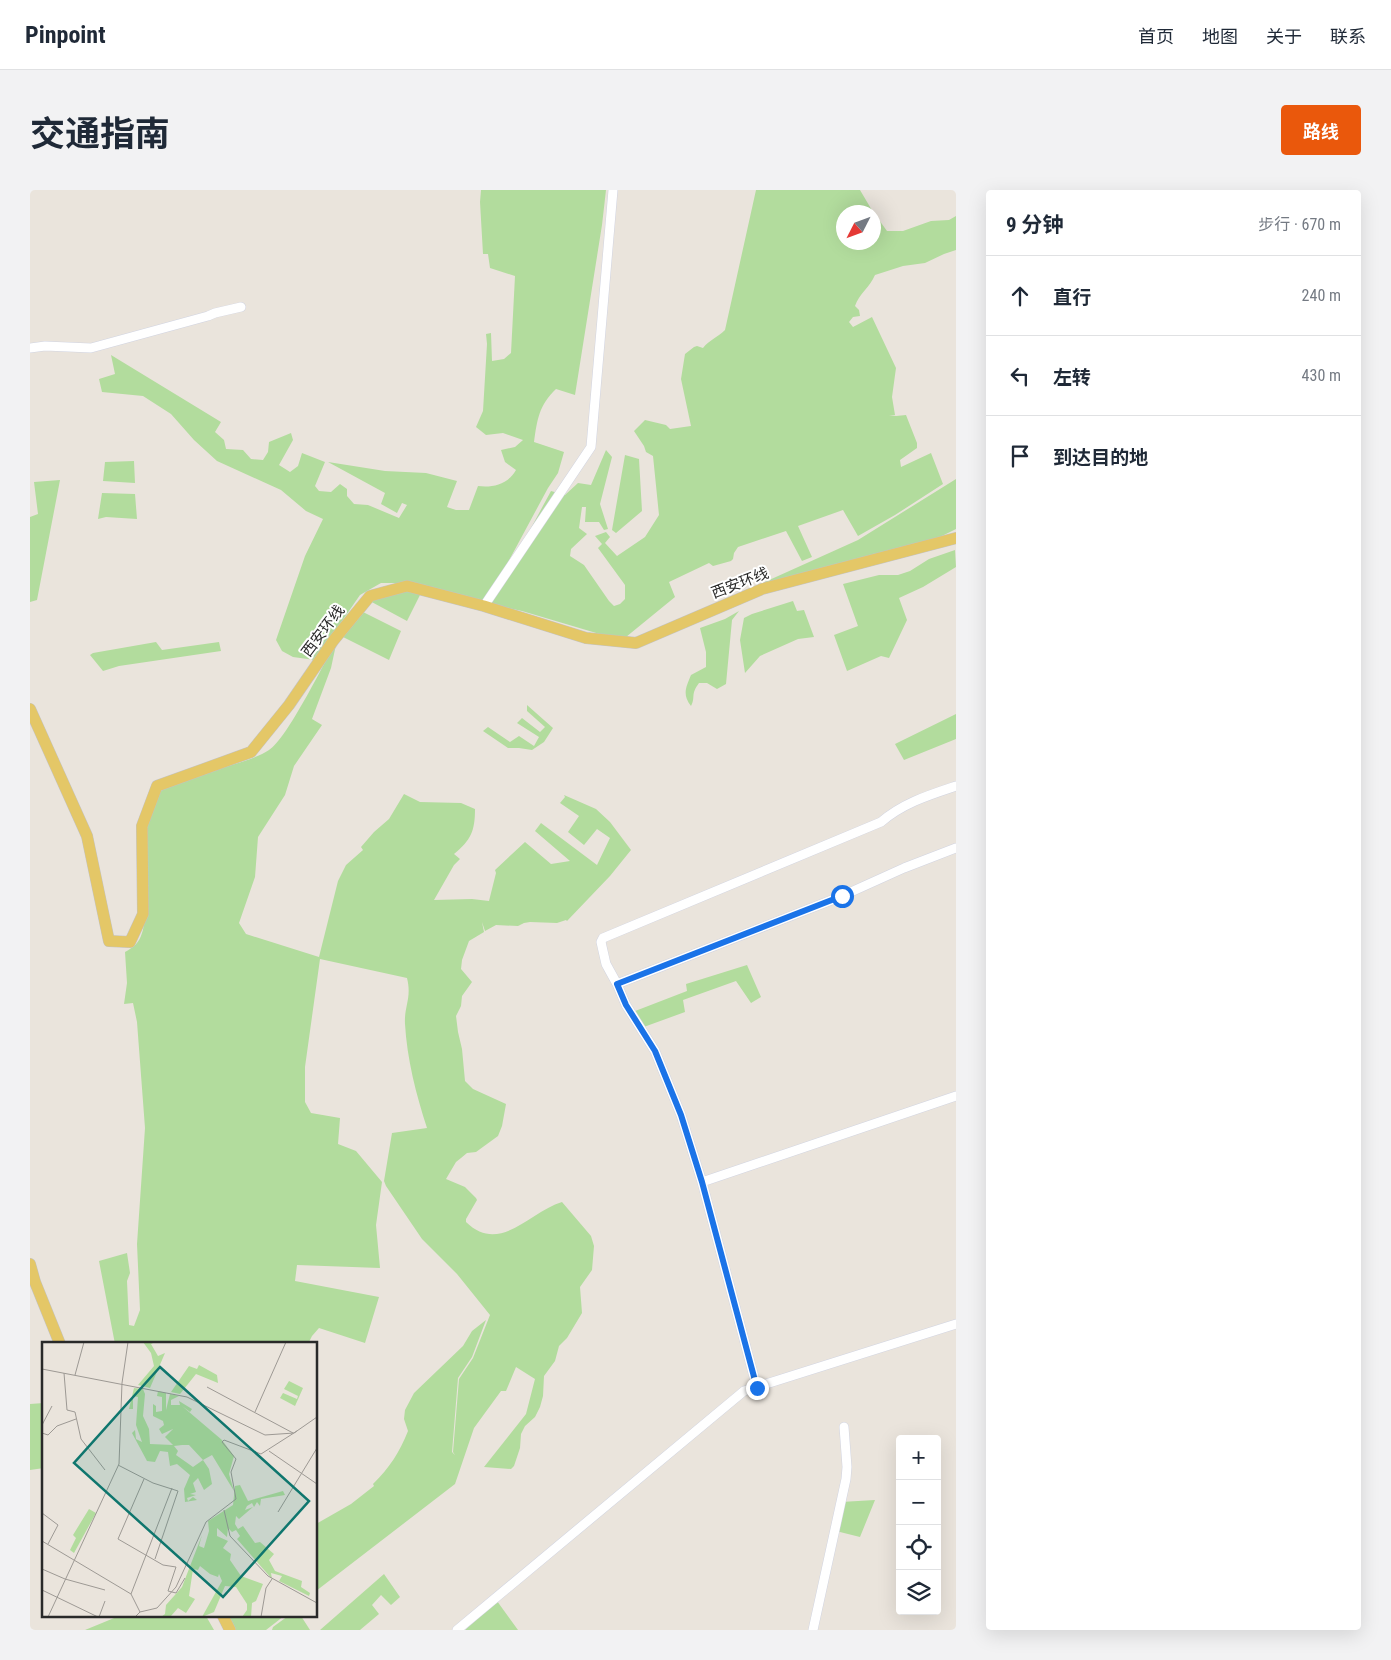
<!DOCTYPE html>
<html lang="zh">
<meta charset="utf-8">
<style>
body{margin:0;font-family:"Roboto Condensed","Noto Sans SC",sans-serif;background:#f2f2f3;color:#1f2937}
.controls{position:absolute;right:15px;bottom:15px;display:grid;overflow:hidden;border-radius:5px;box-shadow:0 5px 20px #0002}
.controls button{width:45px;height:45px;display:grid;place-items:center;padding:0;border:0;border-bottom:1px solid #e0e1e3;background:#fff;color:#1f2937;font:25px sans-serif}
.compass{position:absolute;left:806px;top:15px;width:45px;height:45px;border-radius:50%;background:#fff;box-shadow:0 5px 20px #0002;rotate:228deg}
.stop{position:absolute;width:15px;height:15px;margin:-11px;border:4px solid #1a73e8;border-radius:50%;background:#fff}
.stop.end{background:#1a73e8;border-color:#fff;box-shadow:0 1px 5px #0008}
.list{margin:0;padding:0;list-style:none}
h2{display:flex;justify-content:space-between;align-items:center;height:65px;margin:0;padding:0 20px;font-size:21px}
h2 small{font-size:16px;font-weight:400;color:#747a83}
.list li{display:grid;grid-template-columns:32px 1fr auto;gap:15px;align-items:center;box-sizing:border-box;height:80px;padding:0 20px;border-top:1px solid #e0e1e3}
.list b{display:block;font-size:19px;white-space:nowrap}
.list em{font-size:16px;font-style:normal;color:#747a83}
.icon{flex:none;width:28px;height:28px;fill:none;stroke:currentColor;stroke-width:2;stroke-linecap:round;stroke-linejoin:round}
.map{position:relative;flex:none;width:926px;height:1440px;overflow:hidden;border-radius:5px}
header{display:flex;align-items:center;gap:30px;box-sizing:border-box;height:70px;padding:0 25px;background:#fff;border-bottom:1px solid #e0e1e3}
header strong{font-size:24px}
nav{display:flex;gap:28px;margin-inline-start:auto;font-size:18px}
.intro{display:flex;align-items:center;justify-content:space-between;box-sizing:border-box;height:120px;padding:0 30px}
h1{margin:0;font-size:35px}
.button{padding:12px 22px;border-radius:5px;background:#ea580c;color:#fff;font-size:18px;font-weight:700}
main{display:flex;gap:30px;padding:0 30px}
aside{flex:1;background:#fff;border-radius:5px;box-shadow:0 5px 20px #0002}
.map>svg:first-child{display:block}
.green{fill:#b2dc9d}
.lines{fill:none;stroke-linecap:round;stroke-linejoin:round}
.minor-casing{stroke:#d1d4e1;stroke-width:10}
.major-casing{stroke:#c3c3c3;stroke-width:12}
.minor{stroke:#fff;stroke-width:9}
.major{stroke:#e4c767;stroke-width:11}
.route{stroke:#1a73e8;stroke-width:6}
.labels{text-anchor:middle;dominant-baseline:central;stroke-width:4;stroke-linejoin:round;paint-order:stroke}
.street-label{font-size:15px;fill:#292929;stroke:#fff}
.inset-road{fill:none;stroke:#9d9994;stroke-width:1}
.view{fill:#0f766e;fill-opacity:0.15;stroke:#0f766e;stroke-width:2.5}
.inset-edge{fill:none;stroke:#292929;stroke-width:2.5}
</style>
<header>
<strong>Pinpoint</strong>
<nav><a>首页</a><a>地图</a><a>关于</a><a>联系</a></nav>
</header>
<div class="intro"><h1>交通指南</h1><a class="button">路线</a></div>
<main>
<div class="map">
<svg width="926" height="1440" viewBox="0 0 926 1440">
<rect width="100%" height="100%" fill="#eae4dc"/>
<!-- green -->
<path class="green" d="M451 0H576L572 35 545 205 526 199C509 215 507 230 504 252L534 262 528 283 518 298 456 413 384 393H351L330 405 285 470 263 467 252 461 246 450 275 366 293 329 276 321 251 300 187 271 164 250 141 224 113 206 72 202 69 189 85 184 81 165 191 232 185 242 194 250 196 259 213 260 221 269 233 270 238 262 239 252 261 243 263 250 249 275 260 282 268 276 272 263 295 272 285 296 289 301 301 302 310 294 317 299V306L324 314 338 315 369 328 377 315 372 313 367 323 351 314 355 303 298 272 355 281 396 283 427 291 417 317 426 320H439L448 296C463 298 478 294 486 280L475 272 471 260 485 257 493 250 473 243 456 245 446 237 453 221 457 154 456 144 461 143 462 171 474 169 481 163 485 86 460 78 458 64H453L450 12Z
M726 0H830L843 22H814V52H844V23L857 41H873L901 31 919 30 926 26V60L914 64 895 73 873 76 845 85C840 97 829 104 825 116L829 120 830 126 823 127 819 132 823 137 842 127 866 178 862 207 865 225H859L866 226 876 225 887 253V258L870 270 871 277 901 263 913 294 865 325 828 346 813 320 768 336 782 367 772 371 756 341 708 357 704 363 703 369 701 371 683 376 679 373 639 392 645 407 596 447 573 445 492 421 460 414 521 301 535 305 548 293 561 295 576 260 582 267 570 314 578 339 574 340 569 332H555L556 317H552L549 338 557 344 541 359 540 366 554 375 579 411 584 416 590 414 595 409V395L568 358 572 354 565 346 576 342 580 347 575 353 587 366 615 347 629 325 623 266 616 262 614 256 604 241 615 230 636 235 640 239 661 236 651 189 655 164 664 157 667 156 673 158C679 150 687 148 695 140Z
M595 265 609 269 612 321 586 343 582 340Z
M104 271 105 293 73 291 75 272Z
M926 289V339L900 352 695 410 828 350Z
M30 290 7 410 0 412V327L8 324 4 292Z
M72 303 105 304 107 329 76 327 68 329Z
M925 360 926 377 893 397 869 408 877 430 859 468 851 466 817 481 804 445 828 436 813 394 849 385H868L880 381 899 369Z
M366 400 391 403 377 431 338 410Z
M763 411 767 421 774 420 784 447 768 449 730 466 715 483 710 450 714 428 722 424Z
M327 419 371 441 359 470 309 445Z
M709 421 702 430 696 494 687 499 677 493H669C660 505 666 507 661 516 652 505 656 497 661 485L676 477V462L670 438 695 429Z
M307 450 301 478 282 529 292 535 264 576 255 605 228 647 225 687 209 733 216 744 289 767 308 691 316 675 333 660 331 657 344 642 359 629 374 604 390 612 431 613 445 619C445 641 441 650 424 664L430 669 424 675 404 710 442 709 459 711 466 683 465 680 495 652 521 674 540 671 505 641 511 633 567 675 580 648 567 639 554 655 538 642 549 626 530 613 535 607 534 605 566 619 580 632 601 660 580 686 537 731 536 730 527 733 500 732 494 733 488 736 466 735 455 741 452 732 454 742 439 751 432 770 431 779 442 792 432 806 431 816 426 826 428 842 432 859 435 891 443 899 476 914 472 936 468 946 446 962 437 963 431 968 426 972 416 989 435 997 446 1008 447 1010 436 1029V1032C470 1065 499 1022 532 1012L561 1046 564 1056 562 1080 550 1097 552 1123 537 1148 529 1156 525 1171 514 1186 513 1206 510 1217 505 1227 495 1236 491 1244 490 1258 484 1276 481 1279 454 1277 496 1224 505 1189 486 1177 476 1201H471L444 1238 425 1294 286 1401V1334L321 1314 344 1296 343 1294C360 1277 369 1263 378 1241L374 1229 375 1220 384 1203 433 1156 442 1141 456 1130 442 1167 428 1188 422 1262 425 1265 423 1262 429 1189 443 1168 460 1125 427 1084 392 1049 356 996 354 991 362 943 397 938C386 904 377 869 375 834 374 816 382 808 377 788L290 769 275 877V912L281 923 310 928 308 954 326 961 352 992 346 1035 350 1078 267 1075 265 1091 349 1107 335 1153 289 1138 282 1146 278 1154H85L69 1071 97 1063 100 1083 97 1091 99 1135 104 1136 110 1120 107 1054 115 938 107 832 103 813 94 814 97 793 95 762C104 757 109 753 112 743 115 736 113 725 113 717 113 692 112 623 127 605 144 584 212 578 239 560 257 549 294 473 307 450Z
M126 452 132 460 189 452 191 461 89 476 73 481 60 465 63 463Z
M497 515 523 538 514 552 502 560 489 558H478L453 541 458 537 480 552 489 546 504 556 509 547 487 533 492 528 510 542 515 537 497 521Z
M926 524V549L874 570 865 554Z
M717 775 731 807 721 813 706 791 653 810 655 822 611 838 600 823 657 801 656 794Z
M14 1213V1278L0 1280V1214Z
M845 1310 830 1347 802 1340 811 1312Z
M354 1384 370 1407 361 1415 351 1405 342 1415 349 1424 330 1440H290Z
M467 1411 488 1440H435Z
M89 1426H176L184 1440H55Z
M196 1426H254L236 1440H201Z
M258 1426H271L280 1440H242L243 1437Z"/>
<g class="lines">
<defs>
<path id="minor" d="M0 158 15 156 61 158 178 126 185 123 211 117
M454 416 561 257 583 0
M587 794 812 706 874 678 926 658
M672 992 926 906
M727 1198 672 992 651 925 625 861 596 815 587 794 576 774 571 752 573 748 851 632C873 613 899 605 926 596
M427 1440 714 1201 926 1134
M783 1440 816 1289 817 1277 814 1237"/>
<path id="major" d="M0 519 57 646 79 751 100 752 113 724 112 636 127 596 221 562 259 515 303 451 340 406 377 396 454 416 556 448 606 453 732 399 926 348
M0 1074 5 1092 30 1154
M193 1426 200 1440"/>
</defs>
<!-- minor casing -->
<use href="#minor" class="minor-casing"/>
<!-- major casing -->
<use href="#major" class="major-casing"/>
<!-- minor -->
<use href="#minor" class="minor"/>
<!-- major -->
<use href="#major" class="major"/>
</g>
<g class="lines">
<!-- route -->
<path class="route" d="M727 1198 672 992 651 925 625 861 596 815 587 794 812 706"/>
</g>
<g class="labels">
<!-- street labels -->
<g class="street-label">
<text transform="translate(710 393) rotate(-21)">西安环线</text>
<text transform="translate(293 441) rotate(-53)">西安环线</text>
</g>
</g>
<!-- overview -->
<g transform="translate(12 1152)">
<rect width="275" height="275" fill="#eae4dc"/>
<path d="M101 0H113L109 2 116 14 123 11 108 46 96 43 112 24 109 11ZM157 23 175 33 176 41 154 32 138 52 129 50 147 24 155 27ZM247 39 261 46 253 64 238 56 241 51 255 57 256 54 242 47ZM92 46 101 47 103 52 101 74 107 87 108 102 131 103 123 95 131 87 120 92 117 87 122 83 121 79 111 74V62L114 64V70L120 69V55L115 54 116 49 124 51V68L128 52 137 54 129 58V63H138L137 59 150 67 148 70 140 64 180 98 192 114 187 132 192 149 170 113 161 118 167 127 170 142 162 148 156 136 151 141 154 150 148 152 154 153 145 156 146 159 151 155 155 158 143 160 142 147 148 133 135 122 128 124 126 110 118 109 113 120 105 119 90 91 93 88 94 97 100 100 94 83 96 55 91 54V67H87ZM140 103H147L161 118 151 125 134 113 136 109 132 104ZM198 143 206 159 241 149 243 153 219 157 218 164 215 160 212 165 210 161 205 164 203 168 211 165 197 177 194 174 193 182 196 187 201 184 213 201 218 200 232 212 227 218 233 229 260 239 259 245 268 251 267 254 237 239 240 234 229 231 230 237 195 197 198 194 194 188 190 190 186 186 185 195 175 186V194L186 199 181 206 189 212 188 218 199 234 221 242 214 259 210 261 209 275H200L205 268V262L194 245 183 244 172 270 160 275 180 239 177 232 176 235 168 232 158 224 156 228 151 227 147 254 153 257 144 271 136 266 129 274 119 275 123 272 124 263 140 245 160 193 157 204 162 206 167 189 166 179 191 163 193 144ZM47 167 54 171 32 211 28 208 34 196 31 193Z" fill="#b2dc9d" fill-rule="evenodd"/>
<path class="inset-road" d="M0 27 145 55 223 93 252 91 275 75M22 31 25 68 33 70 39 97 63 128M33 33 42 0M165 45 251 91M213 70 244 0M0 83 10 64M0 91 6 93 15 84 34 77M227 109 275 142M76 123 111 141 136 149 113 217M102 137 76 197 121 223 134 225 126 249 134 251 143 236M182 168 188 194 226 234 275 261M236 170 275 106M0 171 16 183 6 202M0 199 89 252 98 270M0 227 23 237 63 248M0 248 56 275M89 252 130 146M6 275 77 122 80 41 86 0M57 275 63 259M93 275 98 270 115 266 134 245 164 180 194 157 189 130 194 117 180 100 182 98 219 112 255 89M219 275 224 246 230 237"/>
<path class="view" d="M118 25 267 159 181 255 32 121Z"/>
<rect width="275" height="275" class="inset-edge"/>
</g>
</svg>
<div class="controls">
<button>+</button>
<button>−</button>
<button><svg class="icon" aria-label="locate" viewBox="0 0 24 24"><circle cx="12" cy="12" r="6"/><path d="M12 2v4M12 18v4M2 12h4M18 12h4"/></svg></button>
<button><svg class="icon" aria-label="layers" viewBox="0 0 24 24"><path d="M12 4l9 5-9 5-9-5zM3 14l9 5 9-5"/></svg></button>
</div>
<svg class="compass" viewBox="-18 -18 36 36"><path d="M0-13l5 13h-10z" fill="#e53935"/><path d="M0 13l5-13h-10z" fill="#747a83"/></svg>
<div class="stop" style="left:812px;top:706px"></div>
<div class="stop end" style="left:727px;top:1198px"></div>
</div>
<aside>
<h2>9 分钟<small>步行 · 670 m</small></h2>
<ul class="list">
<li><svg class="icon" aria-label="ahead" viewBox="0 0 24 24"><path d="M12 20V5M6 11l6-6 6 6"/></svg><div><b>直行</b></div><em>240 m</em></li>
<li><svg class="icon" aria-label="left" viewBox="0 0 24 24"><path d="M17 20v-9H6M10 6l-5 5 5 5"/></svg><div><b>左转</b></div><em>430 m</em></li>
<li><svg class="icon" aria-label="arrive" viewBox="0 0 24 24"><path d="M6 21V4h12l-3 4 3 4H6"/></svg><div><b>到达目的地</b></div></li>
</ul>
</aside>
</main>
